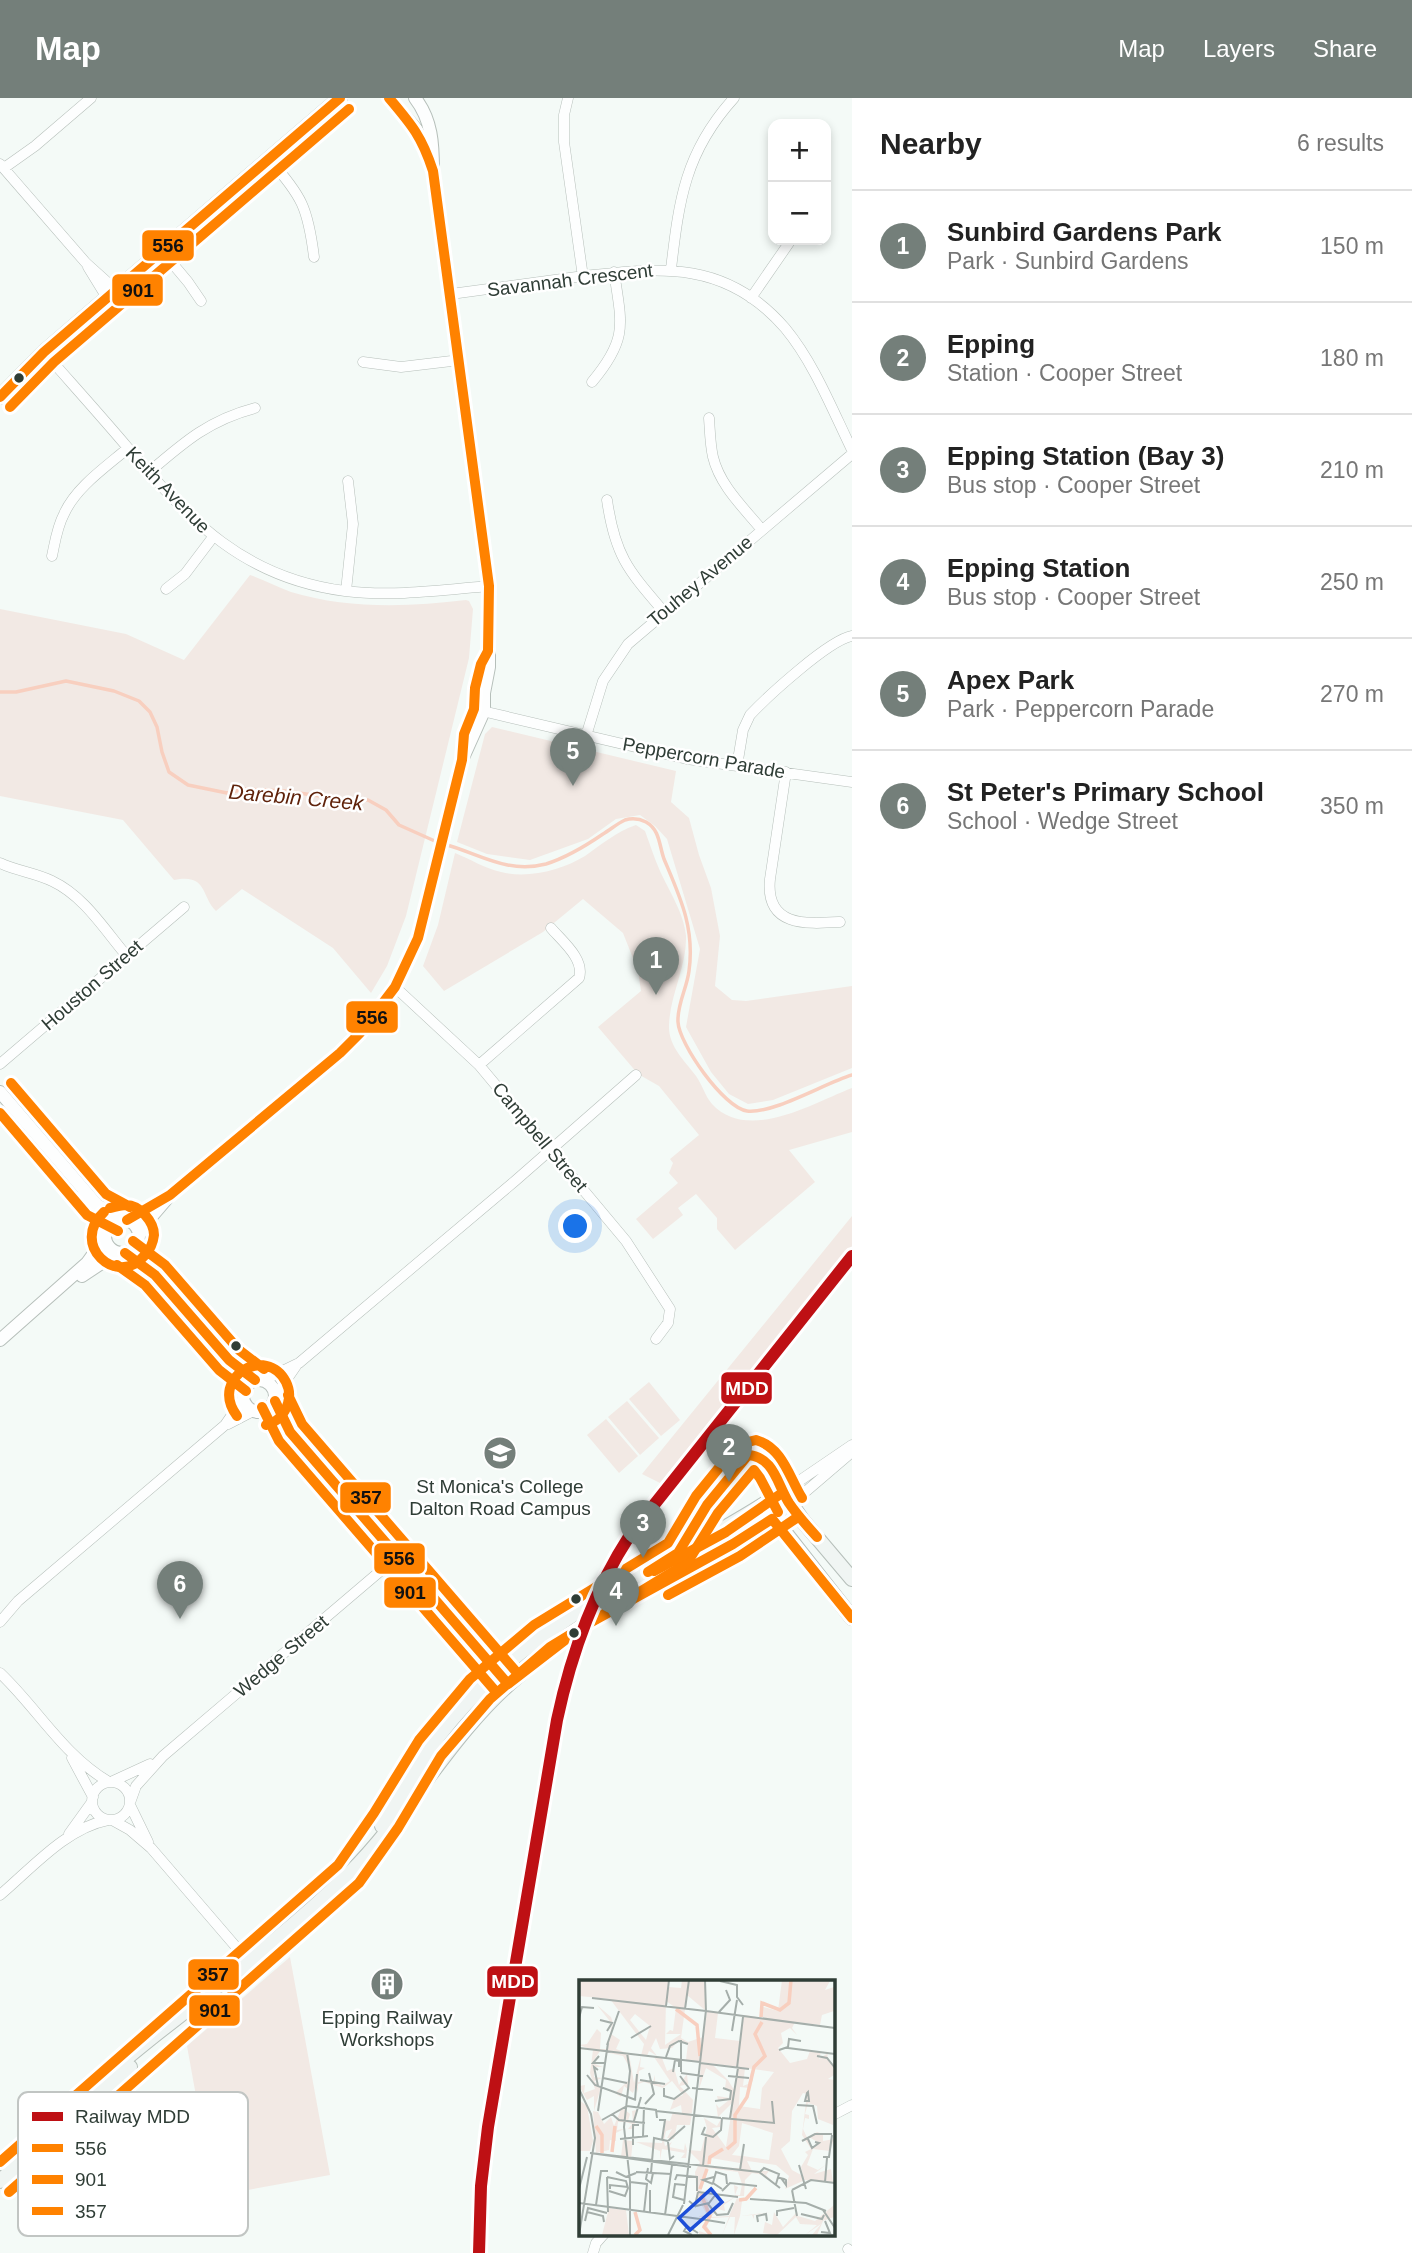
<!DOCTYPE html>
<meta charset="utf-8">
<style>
body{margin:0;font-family:Helvetica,sans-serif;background:#f6f6f6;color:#222}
.controls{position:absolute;right:21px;top:21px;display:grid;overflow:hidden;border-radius:14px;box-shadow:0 4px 10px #0003}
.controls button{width:63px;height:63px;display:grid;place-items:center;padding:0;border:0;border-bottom:2px solid #e0e0e0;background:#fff;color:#222;font:35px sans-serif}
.you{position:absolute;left:576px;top:1129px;width:24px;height:24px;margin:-18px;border:5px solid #fff;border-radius:50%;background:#1a73e8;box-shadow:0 0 0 10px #1a73e833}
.badge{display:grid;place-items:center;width:46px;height:46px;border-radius:50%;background:#747f7a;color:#fff;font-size:23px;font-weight:700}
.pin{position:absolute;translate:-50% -58px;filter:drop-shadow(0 2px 4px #0008)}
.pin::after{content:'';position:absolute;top:37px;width:24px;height:21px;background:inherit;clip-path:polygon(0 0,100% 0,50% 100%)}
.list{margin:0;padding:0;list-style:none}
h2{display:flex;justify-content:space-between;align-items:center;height:91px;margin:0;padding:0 28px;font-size:30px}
h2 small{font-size:23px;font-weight:400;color:#767676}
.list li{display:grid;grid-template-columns:46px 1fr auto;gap:21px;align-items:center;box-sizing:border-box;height:112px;padding:0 28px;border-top:2px solid #e0e0e0}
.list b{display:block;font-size:26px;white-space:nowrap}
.list p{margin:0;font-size:23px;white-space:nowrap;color:#767676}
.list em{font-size:23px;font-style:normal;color:#767676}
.map{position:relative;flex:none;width:852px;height:2155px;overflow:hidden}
header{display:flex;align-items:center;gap:42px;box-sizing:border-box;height:98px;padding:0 35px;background:#747f7a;color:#fff}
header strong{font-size:33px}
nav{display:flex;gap:38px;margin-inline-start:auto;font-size:24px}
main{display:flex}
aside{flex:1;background:#fff}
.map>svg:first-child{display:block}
.green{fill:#f2e9e4}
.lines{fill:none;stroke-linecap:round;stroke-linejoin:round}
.stream{stroke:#f8cfbf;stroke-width:3.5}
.minor-casing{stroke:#b6bfba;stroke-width:11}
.tertiary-casing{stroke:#b6bfba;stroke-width:14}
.secondary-casing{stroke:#b6bfba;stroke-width:16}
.primary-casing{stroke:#a2b5ad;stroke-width:16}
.minor{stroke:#fdfefe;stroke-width:10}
.tertiary{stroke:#fdfefe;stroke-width:12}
.secondary{stroke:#f0f5f3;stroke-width:14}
.primary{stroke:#e1ebe7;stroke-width:14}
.bus-1-casing{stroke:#fff;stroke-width:16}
.bus-2-casing{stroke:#fff;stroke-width:16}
.bus-3-casing{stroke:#fff;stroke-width:16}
.bus-1{stroke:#ff8200;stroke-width:10}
.bus-2{stroke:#ff8200;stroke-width:10}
.bus-3{stroke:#ff8200;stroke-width:10}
.rail-1-casing{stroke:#fff;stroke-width:18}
.rail-1{stroke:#be1014;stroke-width:12}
.bus-dot{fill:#2f3d36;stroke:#fff;stroke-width:2.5}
.labels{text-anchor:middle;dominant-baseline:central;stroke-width:5;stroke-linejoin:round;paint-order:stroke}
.street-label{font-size:19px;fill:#2f3d36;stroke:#fff}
.poi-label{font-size:19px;fill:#2f3d36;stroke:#fff}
.water-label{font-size:21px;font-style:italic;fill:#5f220a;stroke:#fff}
.inset-river{fill:none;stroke:#f8cfbf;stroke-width:3.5}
.inset-road{fill:none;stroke:#a5aeaa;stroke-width:2}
.view{fill:#1d4ed8;fill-opacity:0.15;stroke:#1d4ed8;stroke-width:3.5}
.inset-edge{fill:none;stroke:#2f3d36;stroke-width:3.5}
.key{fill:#fff;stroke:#c1c5c3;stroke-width:2}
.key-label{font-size:19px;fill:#2f3d36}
.line-badge{stroke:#fff;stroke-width:2.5}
.badge-label{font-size:19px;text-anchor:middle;font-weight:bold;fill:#fff}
.pale-badge-label{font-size:19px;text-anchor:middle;font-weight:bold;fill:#111}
</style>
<header>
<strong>Map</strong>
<nav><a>Map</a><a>Layers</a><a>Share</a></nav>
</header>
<main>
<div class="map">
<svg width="852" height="2155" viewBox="0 0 852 2155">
<rect width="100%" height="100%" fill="#f4faf7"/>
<!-- green -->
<path class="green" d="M250 477C264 482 277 489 291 494 347 511 408 509 466 502L469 503 473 511 469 560 406 818 387 868 371 895 333 850 242 791 216 813C201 799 208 775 174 782L123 722 0 698V511L126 536 184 562Z
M492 629 676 673 671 704 689 720 699 757 711 790 720 838 715 888 732 902 746 903 852 888V970L773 1002 748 1006 729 996 711 974 686 929 700 851 667 741 655 728 640 717 616 721 588 741 530 762 487 756 457 744 485 636Z
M636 727 645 733C650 746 654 760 660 773 669 793 684 815 686 838 687 868 670 897 669 927 668 948 684 962 696 978 702 986 705 998 712 1006 748 1045 813 1005 852 990V1034L789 1052 815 1084 735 1152 717 1131V1120L696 1096 678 1110 683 1117 653 1141 636 1121 678 1085 669 1075 673 1065 670 1061 699 1037 659 988 638 976 598 929 641 893 638 873 623 835 583 801 543 834 444 893 423 868 438 827 455 755C470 761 486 771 501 774 528 781 562 772 585 758 602 746 616 734 636 727Z
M852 1118V1148L660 1385 642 1376Z
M649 1284 680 1322 661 1338 629 1301Z
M627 1303 659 1340 640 1357 608 1319Z
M606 1321 638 1358 619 1375 587 1337Z
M290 1859 330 2077 214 2098 187 1948Z"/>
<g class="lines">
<!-- stream -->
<path class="stream" d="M0 594H16L66 583 114 593 139 603 150 614 157 629 162 654 169 674 188 687 227 695 245 691 285 693 341 701 368 702 386 712 399 727 437 744
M444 746C480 756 507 776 546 766 565 760 587 747 603 736 610 732 618 725 625 722 632 720 640 721 646 724 660 732 659 747 664 761 680 799 695 830 689 873 687 890 677 906 678 924 679 946 724 1010 747 1013 774 1016 825 985 852 977"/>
<defs>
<path id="minor" d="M568 0 564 17V44L583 179
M269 61C302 98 308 110 314 159
M0 66 86 165 116 192
M4 70 35 48 91 0
M162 153 188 184 201 203
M88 169 107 200
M671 171C679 102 685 54 734 0
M451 196C495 190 539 184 584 178 663 169 727 163 785 230 814 265 832 311 852 352
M751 200 791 142
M44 254C72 286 101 318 128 350 191 424 244 480 345 493 393 499 442 492 489 488
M363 264 401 269 460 262
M592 284C628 241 622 227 614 174
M709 320C710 333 710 346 713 359 720 388 744 410 762 432
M148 375C184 344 209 322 255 310
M607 402C615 458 628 472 664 514
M52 458C55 444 57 429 64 416 76 389 106 369 128 350
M166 491 185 476 213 439
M346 493 353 426 348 383
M478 612 687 661 852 684
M586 638 603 583 628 546 852 356
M737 668 743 632 750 617C768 598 829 542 852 538
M786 674 770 781C765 829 806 826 840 824
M0 765C17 773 36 775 52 783 84 798 104 831 126 857
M395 889 479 967 626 1143 670 1211 668 1225 656 1241
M0 966 184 809
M479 967 579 880C585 861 562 843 551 830
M264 1282 299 1265 515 1083 636 977
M276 1297 296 1268
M228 1326 253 1313
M783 1394 852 1347
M790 1407 852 1354
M0 1524 18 1503 225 1327 243 1301
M0 1575C38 1611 63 1657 109 1684
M72 1660 93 1699
M113 1683 150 1666
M92 1703a19 19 0 1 1 38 0a19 19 0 1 1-38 0Z
M131 1702 136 1688 163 1658 398 1458
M130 1707 148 1744
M112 1722 130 1732 151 1750 249 1864
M69 1736 92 1704
M0 1797C31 1771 66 1730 108 1722
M833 2017 852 2007
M848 2151 851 2155
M593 2155 596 2145 604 2136"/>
<path id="tertiary" d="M389 0 416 31 429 59
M468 628C479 607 474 580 485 558
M0 994 97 1107 124 1121
M83 1098 105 1137
M105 1138a17 17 0 1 1 34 0a17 17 0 1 1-34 0Z
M127 1122 164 1100
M139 1138 146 1125 170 1097 350 946 395 889 418 840 462 662 484 613V595L489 569V488L433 73C433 46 432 22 415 0
M138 1144 157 1175
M125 1155C169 1179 194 1227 229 1262 236 1270 247 1275 255 1282
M82 1178 112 1158 121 1155
M0 1242 87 1165 105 1140
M243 1298a16 16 0 1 1 32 0a16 16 0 1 1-32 0Z
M275 1303 290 1334 498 1574"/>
<path id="secondary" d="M769 1414 852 1520
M382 1728C399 1703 412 1676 429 1651 444 1629 462 1609 481 1590 565 1504 684 1461 783 1394L803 1423 852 1481
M0 2065C50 2024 100 1981 151 1940 218 1887 288 1836 350 1775 411 1714 451 1634 518 1578 538 1561 559 1544 581 1530 649 1485 725 1456 790 1407
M0 2083 130 1969"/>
<path id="primary" d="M0 299 44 254 340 0"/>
</defs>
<!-- minor casing -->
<use href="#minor" class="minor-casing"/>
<!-- tertiary casing -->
<use href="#tertiary" class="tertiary-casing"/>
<!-- secondary casing -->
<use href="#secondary" class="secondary-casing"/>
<!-- primary casing -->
<use href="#primary" class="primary-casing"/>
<!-- minor -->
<use href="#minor" class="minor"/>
<!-- tertiary -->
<use href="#tertiary" class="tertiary"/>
<!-- secondary -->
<use href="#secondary" class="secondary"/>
<!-- primary -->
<use href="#primary" class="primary"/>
<defs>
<path id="bus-1" d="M0 299 44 254 340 0
M127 1122 170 1097 340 955 360 935 395 889 418 840 462 662 464 636 474 611 475 590 481 566 488 553 489 488 433 73C422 39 412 27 389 0
M125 1155 155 1177 229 1262 255 1282
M275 1303 290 1334 508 1586 582 1529 733 1446 772 1421 852 1520
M648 1474 678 1455 707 1407 748 1357C774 1359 777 1386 789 1405 797 1417 807 1428 817 1439"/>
<path id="bus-2" d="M10 309 54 264 349 11
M0 1015 87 1117 118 1133
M117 1167 145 1187 219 1272 246 1293
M262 1309 279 1343 497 1595
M668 1497 740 1458 798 1419
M9 2094 359 1785 398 1730 441 1658 490 1601 550 1549 687 1465 718 1415 754 1372 760 1380 778 1414"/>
<path id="bus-3" d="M11 985 106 1096 130 1109
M104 1114C69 1146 117 1191 145 1157 150 1152 153 1145 154 1137 154 1124 140 1107 126 1107 121 1107 115 1109 110 1110
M133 1143 165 1167 239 1252 264 1271
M288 1297 302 1326 519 1577
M237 1318C208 1279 267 1246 286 1284 289 1290 290 1298 288 1305 285 1316 277 1324 266 1327
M654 1473 726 1434 782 1395
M0 2064 338 1767 374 1715 419 1642 470 1581 534 1527 668 1445 696 1398 735 1350 740 1346 756 1342C783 1350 789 1379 802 1400"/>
</defs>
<!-- bus-1 casing -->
<use href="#bus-1" class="bus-1-casing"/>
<!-- bus-2 casing -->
<use href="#bus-2" class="bus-2-casing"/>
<!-- bus-3 casing -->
<use href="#bus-3" class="bus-3-casing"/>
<!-- bus-1 -->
<use href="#bus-1" class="bus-1"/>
<!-- bus-2 -->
<use href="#bus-2" class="bus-2"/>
<!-- bus-3 -->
<use href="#bus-3" class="bus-3"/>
<defs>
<path id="rail-1" d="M479 2155 481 2088 488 2029 557 1622C571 1556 593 1494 630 1437L852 1158"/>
</defs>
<!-- rail-1 casing -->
<use href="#rail-1" class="rail-1-casing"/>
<!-- rail-1 -->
<use href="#rail-1" class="rail-1"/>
</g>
<!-- icons -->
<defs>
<symbol id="school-disc" viewBox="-11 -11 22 22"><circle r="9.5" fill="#747f7a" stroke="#fff"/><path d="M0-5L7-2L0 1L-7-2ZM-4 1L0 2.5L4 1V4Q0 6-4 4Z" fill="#fff"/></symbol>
<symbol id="building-disc" viewBox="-11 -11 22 22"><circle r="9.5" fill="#747f7a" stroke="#fff"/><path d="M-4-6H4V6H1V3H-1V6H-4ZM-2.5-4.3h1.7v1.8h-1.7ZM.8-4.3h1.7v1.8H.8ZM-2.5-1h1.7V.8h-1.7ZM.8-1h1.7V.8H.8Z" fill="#fff"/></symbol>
</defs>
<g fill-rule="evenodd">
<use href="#school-disc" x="481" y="1336" width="38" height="38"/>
<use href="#building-disc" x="368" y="1867" width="38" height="38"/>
</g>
<!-- markers -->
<g class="bus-dot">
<circle cx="19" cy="280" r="6"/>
<circle cx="236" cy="1248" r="6"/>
<circle cx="576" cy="1501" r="6"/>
<circle cx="574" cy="1535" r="6"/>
</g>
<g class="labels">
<!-- street labels -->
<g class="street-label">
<text transform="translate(570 182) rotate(-7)">Savannah Crescent</text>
<text transform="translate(168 392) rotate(46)">Keith Avenue</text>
<text transform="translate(700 483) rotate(-40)">Touhey Avenue</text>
<text transform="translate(704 660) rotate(10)">Peppercorn Parade</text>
<text transform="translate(92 887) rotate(-41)">Houston Street</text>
<text transform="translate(540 1039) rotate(50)">Campbell Street</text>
<text transform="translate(281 1558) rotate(-40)">Wedge Street</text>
</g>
<!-- poi labels -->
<g class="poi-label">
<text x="500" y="1388">St Monica's College<tspan x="500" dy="22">Dalton Road Campus</tspan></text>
<text x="387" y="1919">Epping Railway<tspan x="387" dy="22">Workshops</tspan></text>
</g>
<!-- water labels -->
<g class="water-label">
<text transform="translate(296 699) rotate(5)">Darebin Creek</text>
</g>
</g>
<!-- overview -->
<g transform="translate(579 1882)">
<rect width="256" height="256" fill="#f4faf7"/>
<path d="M0 0H90L89 7 102 8 103 0H126L127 31 108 15 102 58 109 62 124 57 128 31 139 33 136 58 161 61 165 35 195 40 183 37 181 26 199 31 203 0 251 1 246 10 255 7V31L243 35 241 45 216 42 213 48 218 55 211 48 202 53 204 63 199 68 211 83 228 79 231 71 242 72 240 79 249 73 248 79 254 86 255 79V95L249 99 255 100 254 145 239 139 238 126 229 123 226 134 230 135V139L226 138 224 149 233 168 240 163 230 157 238 152 244 154V161L255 159 251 171 234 169 228 185 239 190 248 184 235 194 252 189 254 202 226 200 206 209 210 196 197 185 168 181 173 191H190L187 195 200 208 185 195 173 193 166 200 165 216H156L155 205 159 207 156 215H161L163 204 159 192 129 188 122 212 130 222 128 232 156 217 145 225 146 231 139 229 132 237 150 236 158 218 163 221 161 236 192 232 175 235V239L173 235 161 236 155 255 156 237H151L143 255 150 237 132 238 128 246 133 255 120 254V251L129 254 123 246 130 237H120V236L128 235 118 217 116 192 121 182 109 170 122 171 128 148 125 138 138 146 142 139 141 147 133 148 147 167 154 122 139 137 137 124 140 128 150 120H139L138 116 151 118 152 111 146 109 147 100 127 88 120 109 122 83 134 85 149 100 155 110 159 87 107 80 109 63 100 60 93 68 81 69 77 58 72 68 78 76 70 71 68 76H62L61 87 66 88 60 91 59 102 64 101 74 102 76 95V102L81 103 83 106 91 101 75 77 83 78 88 91 95 88 100 105 108 94 109 104 101 106 114 120 113 133H107L113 134 111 145H98L95 159 88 158 93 149 87 151 85 161 86 166 93 162 90 167 105 170 106 163 108 170 107 178H102L106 173 83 169 81 180V171L57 162 83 163 86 140 91 141 94 132 103 133 102 125 91 130 95 119 104 115 93 101 84 108 65 102 59 104V113L57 105 54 113 45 106 42 117 36 113 50 100 51 88 44 76 21 71 13 83 24 87H15V97L23 98 15 101 22 107 15 131V116L8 120 0 106 6 105 5 113 16 109 11 93 14 70 0 65 8 64 18 49 22 53 21 69H28L33 44 18 25 32 37 34 43 32 54 41 60 37 69 50 74 55 103 65 64 31 19 0 16ZM87 21 97 28 94 51 91 50 87 54H102L86 65ZM56 34 71 46 67 60 51 40ZM166 88 195 92 183 108 181 129 160 126 161 107 170 108 174 100 172 92 169 104 164 106ZM224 113 228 114 223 155 232 169 226 172 229 175 222 187 224 196 213 190 202 169 211 161 213 131ZM163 143 194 153 190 180 164 176 162 181V176L153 175 160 166ZM132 178 161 183V188L129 187ZM0 120 8 126 14 161 11 171H0ZM43 127 51 134 49 141 54 142 53 131 57 130 52 179 42 177 44 160 53 161V149H49L53 144 46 142H39L38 150 45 149 37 153V161L31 160 30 170 17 173 14 131 19 132 25 144 32 137 35 146ZM255 225V237L244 241 238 255H233L242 244 226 255 238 245 221 244 217 237 198 255 184 253 186 242 193 245 195 232 204 247 218 232 219 236 236 241ZM30 228 47 230 50 255H23Z" fill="#f2e9e4" fill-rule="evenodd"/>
<path class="inset-river" d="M97 29 118 45 121 76M182 37 183 23 201 30 210 23 212 0M17 146 23 155V173M148 169 156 162V135L168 117 175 87 186 76 176 54 183 42M33 172 36 146M130 184 131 177 144 169M121 209 128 189M122 214 131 236 125 247 132 255M160 220 167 219 177 208M56 255 61 250 56 232"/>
<path class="inset-road" d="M126 0 127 32M141 1 158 5V17L164 25M13 18 127 31M87 26 90 0M106 29 110 0M127 31 256 48M140 32 151 20 147 10M0 38 3 27 15 28M21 40 33 43 28 51M153 51 158 20M52 58 72 46M28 65 40 31M0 68 121 82M209 68 256 74M200 70 209 67 210 59 222 61M48 73 51 91 45 147 51 201M20 76 14 83H26M238 76 248 78 256 88M87 77 91 66 100 61 109 64M121 83 170 89M158 88 164 37M19 90 15 87 19 106M94 92 96 80 100 81V87M102 92V60M102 93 124 96M8 95 16 105 57 120M149 96 170 98M24 98 48 103M61 100 86 104M85 108V116L95 119 110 108 101 96M113 108 134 110M0 109 12 134 16 158 0 255M229 112 230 121H226L228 113ZM56 120 58 94M136 121 151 119 152 111 144 108M66 124 75 114 70 93M218 125 234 126 238 144M19 131 29 63M77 131 142 138M33 134 40 140 66 143M143 138 195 143 193 121M151 138 159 88M23 140 48 126 77 130 78 138M80 140H86L83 160M55 141 62 117M126 147 123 154 134 157 142 150 143 138M64 156 65 127M41 159 69 156M229 159 233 168 240 163 236 162M89 161 106 146M223 161 236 154H253M89 162 91 179 95 176M54 165V145H60M244 177H250L253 155M220 185 227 209M124 186 127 157M112 187 11 173 180 192 201 208M69 188 67 199 72 203 74 193M161 190 165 164M37 192 47 197 57 193M57 192 92 194M181 192 185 188 200 194 197 204M72 193 75 158 89 161M28 197 47 201 49 208 46 216 30 211M28 197 29 232M199 198H201L205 199 207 200V205L202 198M51 200V255M96 200 98 195 118 197V211M51 202 68 204 65 232M246 202 248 178M134 204 124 200 135 197M0 209 8 177M31 209V205L49 207M143 209 134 203 137 192 147 195 148 204M213 210 232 200 256 203M213 210 218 236M143 211 151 203 178 206M119 212 159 217M171 219 227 223 247 231M105 220 94 217 96 204 106 205M110 221 116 226 119 212M0 223 121 239M105 224 127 30M129 224 138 235 149 234 154 223M17 225 22 191H29M117 226 130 223 137 214M244 230 256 248M8 232 24 236 25 242M71 233V210M222 234 243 239 245 235M86 235 93 185M198 236V231L215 228M121 239 146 243M6 241 9 228 28 233M179 242 178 236 187 234 188 241M242 252 251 253 246 241M89 255 104 225M113 255 105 251 108 246 119 253"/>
<path class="view" d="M132 209 143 222 111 250 100 238Z"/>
<rect width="256" height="256" class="inset-edge"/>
</g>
<!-- legend -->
<rect x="18" y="1994" width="230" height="144" rx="10" class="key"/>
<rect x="32" y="2014" width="31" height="9" fill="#be1014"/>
<rect x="32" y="2046" width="31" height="8" fill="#ff8200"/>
<rect x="32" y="2077" width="31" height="9" fill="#ff8200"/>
<rect x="32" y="2109" width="31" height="8" fill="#ff8200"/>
<g class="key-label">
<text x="75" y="2025">Railway MDD</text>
<text x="75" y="2057">556</text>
<text x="75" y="2088">901</text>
<text x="75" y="2120">357</text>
</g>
<g class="line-badge">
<rect x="141" y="131" width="54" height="33" rx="7" fill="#ff8200"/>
<rect x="111" y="175" width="53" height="34" rx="7" fill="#ff8200"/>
<rect x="345" y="902" width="54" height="34" rx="7" fill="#ff8200"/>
<rect x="720" y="1273" width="53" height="34" rx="7" fill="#be1014"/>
<rect x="339" y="1383" width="53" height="33" rx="7" fill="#ff8200"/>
<rect x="373" y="1444" width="53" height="33" rx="7" fill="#ff8200"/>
<rect x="383" y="1478" width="54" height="33" rx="7" fill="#ff8200"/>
<rect x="187" y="1860" width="53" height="33" rx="7" fill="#ff8200"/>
<rect x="486" y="1867" width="53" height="33" rx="7" fill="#be1014"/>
<rect x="188" y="1896" width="53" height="33" rx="7" fill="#ff8200"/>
</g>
<g class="badge-label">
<text x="747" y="1297">MDD</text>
<text x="513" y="1890">MDD</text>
</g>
<g class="pale-badge-label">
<text x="168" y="154">556</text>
<text x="138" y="199">901</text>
<text x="372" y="926">556</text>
<text x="366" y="1406">357</text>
<text x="399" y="1467">556</text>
<text x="410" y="1501">901</text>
<text x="213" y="1883">357</text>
<text x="215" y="1919">901</text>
</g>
</svg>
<div class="controls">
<button>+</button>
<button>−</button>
</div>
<div class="you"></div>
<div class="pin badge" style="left:656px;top:897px">1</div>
<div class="pin badge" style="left:729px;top:1384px">2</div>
<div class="pin badge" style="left:643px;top:1460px">3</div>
<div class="pin badge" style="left:616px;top:1528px">4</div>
<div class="pin badge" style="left:573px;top:688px">5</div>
<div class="pin badge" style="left:180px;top:1521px">6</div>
</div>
<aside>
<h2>Nearby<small>6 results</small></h2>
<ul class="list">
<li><span class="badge">1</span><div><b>Sunbird Gardens Park</b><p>Park · Sunbird Gardens</p></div><em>150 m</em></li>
<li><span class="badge">2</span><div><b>Epping</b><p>Station · Cooper Street</p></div><em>180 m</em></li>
<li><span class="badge">3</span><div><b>Epping Station (Bay 3)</b><p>Bus stop · Cooper Street</p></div><em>210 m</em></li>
<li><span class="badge">4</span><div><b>Epping Station</b><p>Bus stop · Cooper Street</p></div><em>250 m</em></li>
<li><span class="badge">5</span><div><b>Apex Park</b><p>Park · Peppercorn Parade</p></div><em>270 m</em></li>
<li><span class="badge">6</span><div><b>St Peter's Primary School</b><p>School · Wedge Street</p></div><em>350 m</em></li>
</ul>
</aside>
</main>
